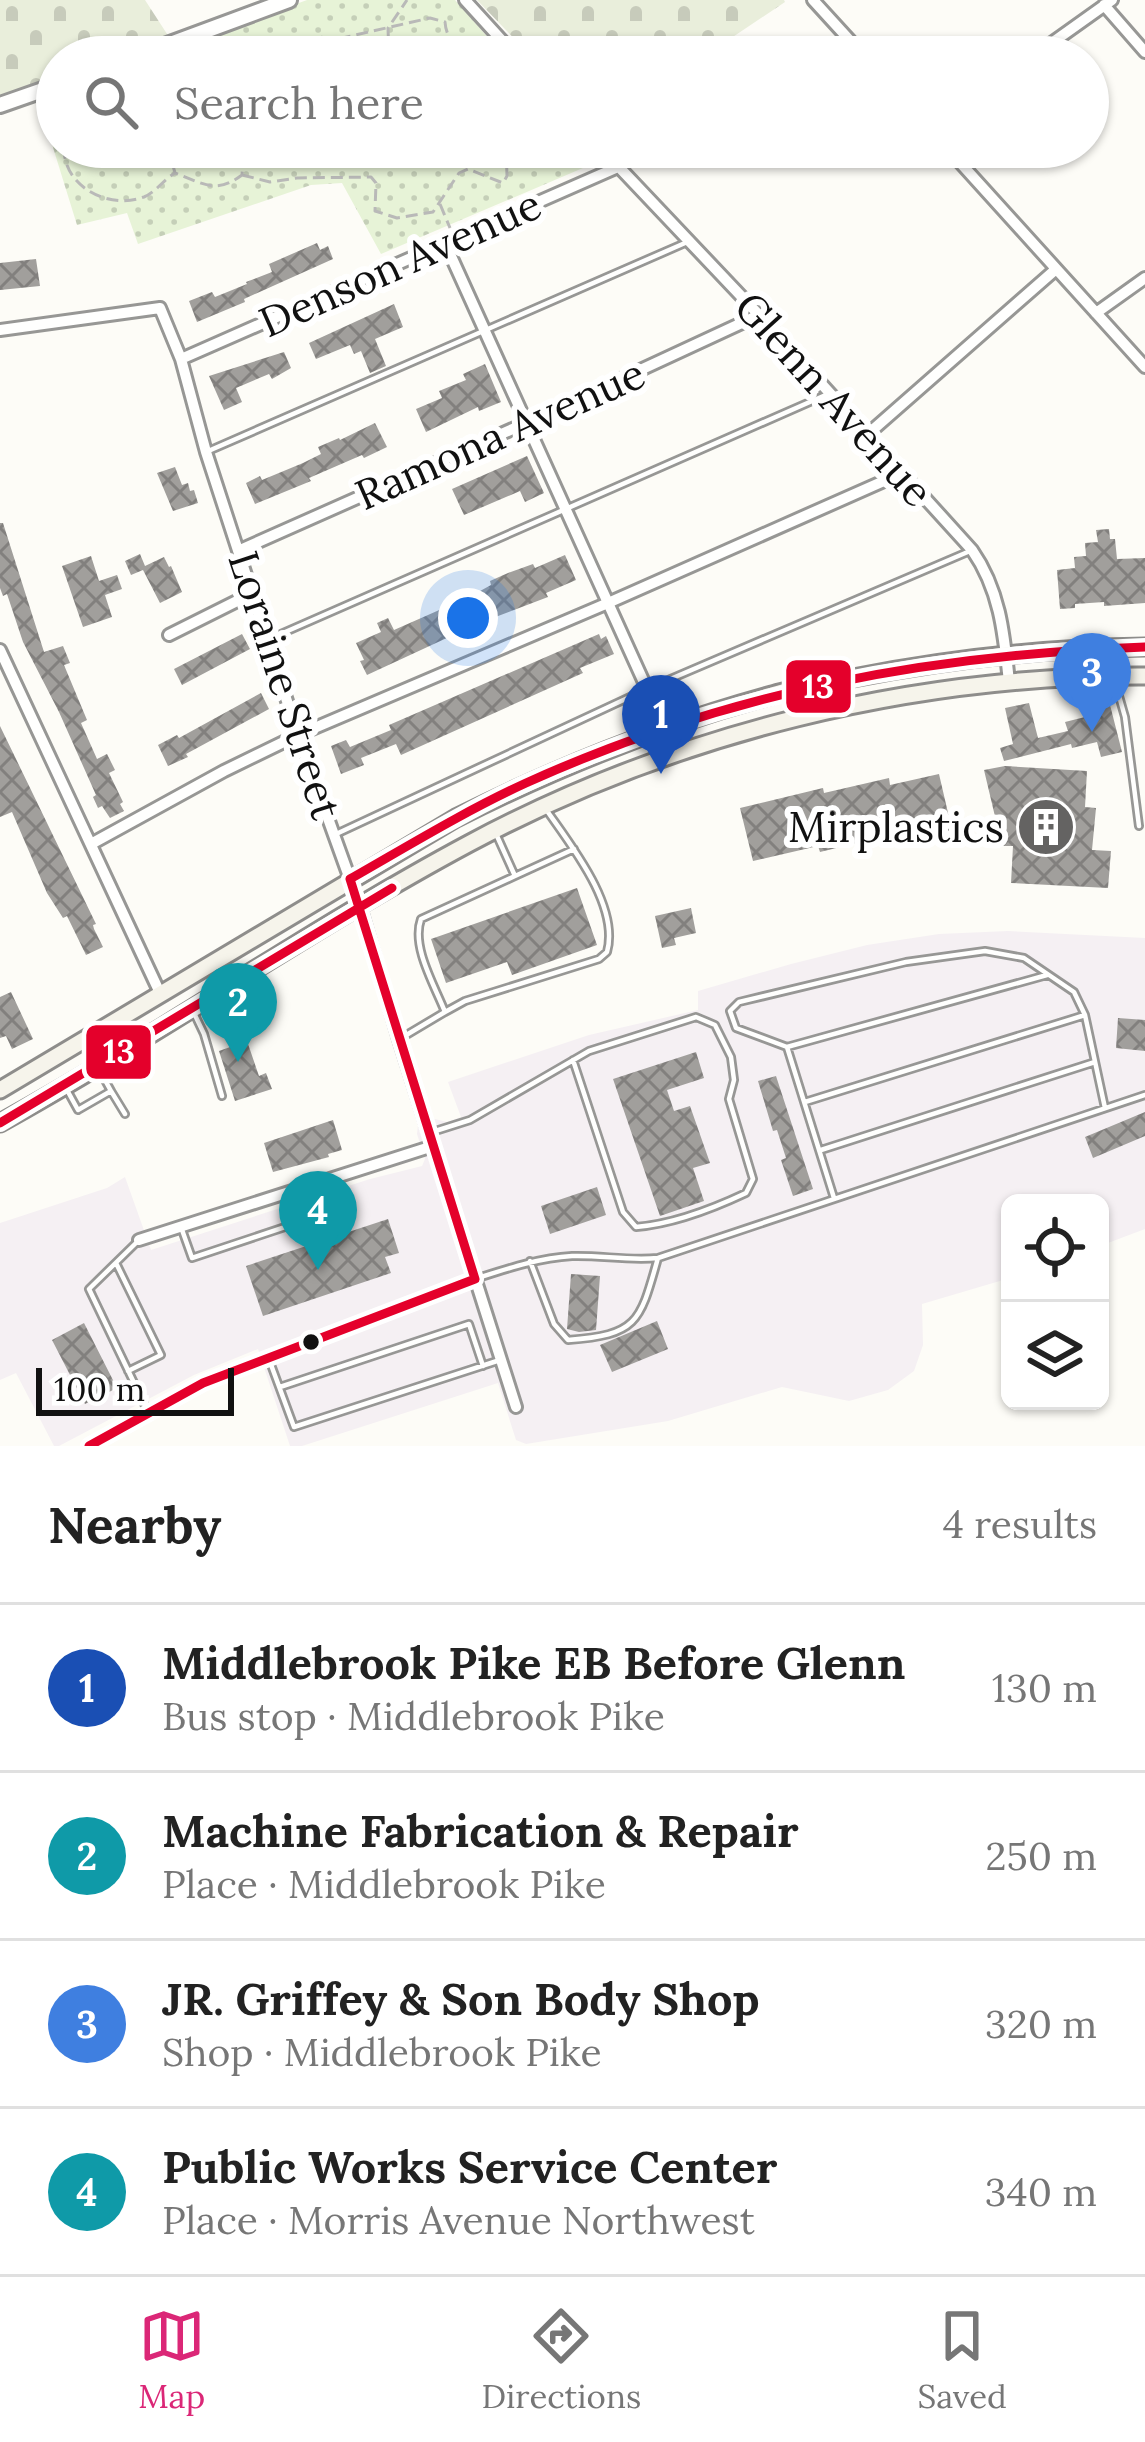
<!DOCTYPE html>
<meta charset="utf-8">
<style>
body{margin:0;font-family:Lora,serif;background:#f2f2f2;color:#222}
.controls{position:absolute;right:36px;bottom:36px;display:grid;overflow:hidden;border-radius:18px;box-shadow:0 3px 9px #0004}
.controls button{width:108px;height:108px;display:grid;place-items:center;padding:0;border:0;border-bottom:3px solid #e0e0e0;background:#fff;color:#222;font:60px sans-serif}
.scale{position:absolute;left:36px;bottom:30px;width:198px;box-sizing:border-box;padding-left:12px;border:6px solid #111;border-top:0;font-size:33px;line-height:42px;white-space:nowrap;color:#111;-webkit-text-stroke:9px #fff;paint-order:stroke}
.you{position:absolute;left:468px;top:618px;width:42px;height:42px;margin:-30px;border:9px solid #fff;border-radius:50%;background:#1a73e8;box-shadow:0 0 0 18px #1a73e833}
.badge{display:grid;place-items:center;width:78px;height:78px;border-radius:50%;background:#db2777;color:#fff;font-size:39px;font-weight:700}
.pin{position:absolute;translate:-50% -99px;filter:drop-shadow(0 3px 6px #0008)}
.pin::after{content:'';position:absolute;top:63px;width:42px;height:36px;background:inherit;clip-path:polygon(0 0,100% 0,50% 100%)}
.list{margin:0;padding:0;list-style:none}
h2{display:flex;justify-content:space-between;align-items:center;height:156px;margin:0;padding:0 48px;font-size:51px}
h2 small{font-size:39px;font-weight:400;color:#767676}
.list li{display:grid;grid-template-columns:78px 1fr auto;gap:36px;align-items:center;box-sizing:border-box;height:168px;padding:0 48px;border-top:3px solid #e0e0e0}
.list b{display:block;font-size:45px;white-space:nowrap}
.list p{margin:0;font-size:39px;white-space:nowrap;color:#767676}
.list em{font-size:39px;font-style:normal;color:#767676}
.icon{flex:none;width:66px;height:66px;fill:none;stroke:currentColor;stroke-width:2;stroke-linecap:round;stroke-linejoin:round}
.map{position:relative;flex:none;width:1145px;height:1446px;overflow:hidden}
.search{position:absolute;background:#fff;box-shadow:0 3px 9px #0004;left:36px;right:36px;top:36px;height:132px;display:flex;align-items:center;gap:30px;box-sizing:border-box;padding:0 42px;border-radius:66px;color:#767676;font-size:45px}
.sheet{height:828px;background:#fff}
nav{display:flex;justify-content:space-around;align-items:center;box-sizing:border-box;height:168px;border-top:3px solid #e0e0e0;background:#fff;font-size:33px;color:#767676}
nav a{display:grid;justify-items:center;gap:6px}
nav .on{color:#db2777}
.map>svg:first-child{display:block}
.industrial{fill:#f5f0f3}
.cemetery{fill:url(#cemetery-stones)}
.park{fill:url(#park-dots)}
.building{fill:url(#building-cross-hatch)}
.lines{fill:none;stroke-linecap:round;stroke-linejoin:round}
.service-casing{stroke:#979795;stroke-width:10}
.minor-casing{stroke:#979795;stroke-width:16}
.tertiary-casing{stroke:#979795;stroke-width:20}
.secondary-casing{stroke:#8e8d8b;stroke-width:21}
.path{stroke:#b9b9b8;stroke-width:3;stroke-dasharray:12 6;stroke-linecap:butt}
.service{stroke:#fffffe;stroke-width:4.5}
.minor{stroke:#fffffe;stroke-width:10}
.tertiary{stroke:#fffffe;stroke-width:14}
.secondary{stroke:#f6f4eb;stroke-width:15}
.bus-1-casing{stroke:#fff;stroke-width:18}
.bus-1{stroke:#e4002b;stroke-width:9}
.bus-dot{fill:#111;stroke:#fff;stroke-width:4.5}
.labels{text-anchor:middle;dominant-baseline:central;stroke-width:12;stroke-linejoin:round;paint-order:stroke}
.street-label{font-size:42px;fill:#111;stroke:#fff}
.poi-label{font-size:42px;fill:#111;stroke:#fff;text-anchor:end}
.line-badge{stroke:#fff;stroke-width:4.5}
.badge-label{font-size:33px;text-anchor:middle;font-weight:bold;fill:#fff}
</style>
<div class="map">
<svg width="1145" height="1446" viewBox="0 0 1145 1446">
<defs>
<pattern id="cemetery-stones" width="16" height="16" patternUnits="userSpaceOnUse" patternTransform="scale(3)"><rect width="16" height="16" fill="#e9eedb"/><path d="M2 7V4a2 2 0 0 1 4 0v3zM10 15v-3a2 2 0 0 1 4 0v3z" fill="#c7cbbb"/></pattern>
<pattern id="park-dots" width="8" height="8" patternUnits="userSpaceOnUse" patternTransform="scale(3)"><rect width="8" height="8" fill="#e7f3d7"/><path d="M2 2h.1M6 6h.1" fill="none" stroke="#c5cfb8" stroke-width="1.8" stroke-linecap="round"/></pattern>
<pattern id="building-cross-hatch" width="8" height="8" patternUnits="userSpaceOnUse" patternTransform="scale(3)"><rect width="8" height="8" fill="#a19f9c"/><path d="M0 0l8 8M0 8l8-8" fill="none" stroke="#82807e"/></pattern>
</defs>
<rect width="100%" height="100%" fill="#fdfcf7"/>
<!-- industrial -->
<path class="industrial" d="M1008 931 1145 938V1229L1100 1246V1203H1010V1278L922 1304 923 1345 914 1371 888 1390 849 1401 782 1387 668 1421 526 1444 516 1440 498 1383 302 1446H290L258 1349 194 1375 59 1446H54L16 1373 0 1380V1223L107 1188 125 1177 151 1250 370 1179 422 1166 425 1159 417 1134 418 1125 435 1119 447 1122 461 1117 448 1082 589 1035 698 1010V991L791 964 867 945 939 934Z"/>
<!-- cemetery -->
<path class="cemetery" d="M0 0H145L169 37 117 57H57V79L0 101Z
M477 0H784L785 2 703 57H532Z"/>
<!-- park -->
<path class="park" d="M307 0H455L505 57H152Z
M57 92V147H584L597 162 381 254 342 183 311 185 138 244 127 213 77 225 38 99Z"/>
<!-- building -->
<path class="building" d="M317 243 320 250 328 246 333 259 244 299 245 302 197 322 189 301 212 292 215 297 247 284 246 282 272 272 269 264Z
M36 259 40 286 0 290V263Z
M394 304 403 327 375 339 386 366 370 373 361 351 354 354 350 345 316 359 309 343Z
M284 352 291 368 272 379 269 374 236 388 242 402 224 410 209 376Z
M485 364 501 402 479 411 478 407 426 432 416 409 442 398 439 391 466 380 463 374Z
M375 423 387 447 364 458 362 455 309 478 311 481 255 504 246 483 260 476 262 480 303 463 321 454 318 447 339 438 340 440Z
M527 456 544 493 525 502 520 491 464 515 452 489Z
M175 467 182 485 188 483 190 491 194 490 198 503 173 511 157 473Z
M0 523H3L44 652 63 646 70 663 64 665 87 720 81 723 97 759 107 754 115 770 109 773 123 802 120 804 124 811 110 818 102 806 98 808 93 797 96 795 59 712 23 642 7 594 3 596 0 588Z
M1109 529 1110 539H1115L1117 559 1145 558V603L1104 606V602L1075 604V608L1060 609 1057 570 1075 568 1074 557 1086 556 1085 543 1098 542 1096 530Z
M140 554 145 566 164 557 169 567 171 566 182 592 160 603 143 570 131 575 125 561Z
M565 555 576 580 546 593 548 597 477 624 367 675 360 661 364 660 356 643 381 632 377 623 388 618 394 630 471 596 491 585 490 581 508 573 533 564 535 568Z
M91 556 99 581 117 575 122 589 105 595 112 617 83 627 62 566Z
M242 634 250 649 182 685 174 669Z
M599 634 601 639 606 636 614 654 580 668 583 673 401 755 396 744 361 758 364 765 341 774 331 746 346 740 350 747 391 730 389 725Z
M261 693 269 709 186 754 188 757 168 766 158 745 177 735 179 738Z
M1109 701 1122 752 1101 757 1097 742 1072 748 1071 744 1004 761 1000 748 1013 744 1005 708 1029 703 1038 738 1068 731 1065 722 1085 717 1083 708Z
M0 726 96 924 93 925 94 929 103 947 86 955 67 916 63 918 47 893 12 812 0 817Z
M1005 766 1087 771 1085 807 1096 808 1092 850 1111 851 1108 888 1011 883 1013 846H1002L984 770Z
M939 774 952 830 886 843 885 836 820 852 818 846 753 861 740 808 823 788 824 793 889 778 890 785Z
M577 888 597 945 512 975 507 962 446 983 431 939Z
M691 908 696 933 674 938 676 945 662 948 655 916Z
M11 992 33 1039 12 1049 6 1036 0 1038V997Z
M1118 1018 1145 1020V1051L1116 1048Z
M247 1041 259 1076 266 1073 272 1089 235 1101 219 1051Z
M696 1052 704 1078 667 1090 674 1111 690 1106 710 1163 693 1168 704 1201 660 1216 613 1079Z
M776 1076 813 1189 793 1196 781 1160 786 1158 777 1130 773 1131 758 1081Z
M1145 1112V1136L1093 1158 1085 1137Z
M333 1120 342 1150 328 1154 329 1157 273 1172 264 1143Z
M597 1187 606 1215 550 1234 541 1206Z
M388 1219 399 1253 385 1257 391 1273 263 1316 246 1266Z
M571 1274 600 1276 596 1330 579 1332 567 1329Z
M657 1321 668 1349 612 1372 600 1345Z
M84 1323 117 1388 85 1404 52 1340Z"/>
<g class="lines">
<defs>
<path id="service" d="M206 452 685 243
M267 640 828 394
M1115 682 1125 717 1139 826
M334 835 647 689 970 551
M515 876 574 849
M445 1012 465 1001 599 959 607 952C620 906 570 844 545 808
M194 1013 204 1034 222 1096
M403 1037 445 1012C435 986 411 947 421 919L515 876 497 836
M787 1047 1047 975
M67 1090 78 1110 111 1091 100 1071
M111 1091 125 1114
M805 1102 1085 1015
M429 1133 470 1120 589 1051 696 1017 715 1025 731 1057 734 1080 729 1099 753 1179 746 1193C712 1209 674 1224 636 1227L623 1212 573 1060
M821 1150 1095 1062
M298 1189 308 1218
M834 1198 787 1047 736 1028 730 1011 739 1002 906 962 985 951 1024 958 1074 992 1085 1015 1105 1108
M181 1227 192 1258 345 1207 335 1180
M137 1242 89 1289 148 1412
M530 1261 554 1324 568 1340C638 1335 640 1322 658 1258
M116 1263 161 1355 128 1371
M478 1278C509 1268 539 1258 572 1256 601 1255 628 1261 658 1258L1145 1095
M270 1362 294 1427 497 1361
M280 1387 469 1324 483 1366"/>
<path id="minor" d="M465 0 517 57
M813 0 865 57
M1104 5 1145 52
M1032 57 1112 0
M600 147 759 315 972 550C1000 590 1004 634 1009 682
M946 147 1145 367
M445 243 647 689
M1096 313 1145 278
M0 330 160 308 181 359 206 452 298 735 360 907 399 1039 516 1407
M181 359 618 167
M868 434 1055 270
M240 550 526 423 759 315
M169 635 253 593
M0 650 160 993
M91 844 224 771 298 735 608 603 902 473
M139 1240 433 1146
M89 1446 203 1383 475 1279"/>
<path id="tertiary" d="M135 57 289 0
M0 105 57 85"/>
<path id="secondary" d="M0 1090 456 818C558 767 662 725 772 695 798 687 826 683 853 678 950 659 1046 648 1145 647
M0 1123C160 1035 309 929 470 843 676 733 912 675 1145 676"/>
</defs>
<!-- service casing -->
<use href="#service" class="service-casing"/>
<!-- minor casing -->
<use href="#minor" class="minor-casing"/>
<!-- tertiary casing -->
<use href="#tertiary" class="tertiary-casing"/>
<!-- secondary casing -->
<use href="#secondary" class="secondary-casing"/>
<!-- path -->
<path class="path" d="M293 57 304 43 317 37 338 39 430 18 445 22C446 38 456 46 465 57
M389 57 388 28 407 0
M64 147C63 187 109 210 144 197 156 192 163 180 175 173
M168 147 175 173C203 183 215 195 242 175L244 147
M242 175 270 182 297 178 371 177 376 183 375 211 397 218 433 212 459 173 468 169 503 183 507 176 506 147
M440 204 450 228"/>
<!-- service -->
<use href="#service" class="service"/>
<!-- minor -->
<use href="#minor" class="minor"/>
<!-- tertiary -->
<use href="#tertiary" class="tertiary"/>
<!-- secondary -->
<use href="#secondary" class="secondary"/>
<defs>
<path id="bus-1" d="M0 1123 392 888
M89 1446 203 1383 475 1279 350 879C408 846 465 811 526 783 727 692 926 655 1145 647"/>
</defs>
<!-- bus-1 casing -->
<use href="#bus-1" class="bus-1-casing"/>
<!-- bus-1 -->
<use href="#bus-1" class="bus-1"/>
</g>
<!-- icons -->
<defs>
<symbol id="building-disc" viewBox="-11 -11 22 22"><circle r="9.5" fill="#646362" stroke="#fff"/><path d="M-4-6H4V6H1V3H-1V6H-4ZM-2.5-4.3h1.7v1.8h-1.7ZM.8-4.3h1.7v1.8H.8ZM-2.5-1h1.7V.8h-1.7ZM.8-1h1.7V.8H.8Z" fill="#fff"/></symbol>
</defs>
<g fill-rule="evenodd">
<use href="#building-disc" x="1013" y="794" width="66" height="66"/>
</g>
<!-- markers -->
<circle class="bus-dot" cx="311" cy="1342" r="10"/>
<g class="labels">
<!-- street labels -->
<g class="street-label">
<text transform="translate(400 263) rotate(-24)">Denson Avenue</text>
<text transform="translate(834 399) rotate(48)">Glenn Avenue</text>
<text transform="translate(500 434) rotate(-24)">Ramona Avenue</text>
<text transform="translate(285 685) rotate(72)">Loraine Street</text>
</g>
<!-- poi labels -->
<g class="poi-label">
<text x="1004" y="827">Mirplastics</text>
</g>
</g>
<g class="line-badge">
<rect x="784" y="658" width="69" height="57" rx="12" fill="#e4002b"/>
<rect x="84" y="1023" width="69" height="58" rx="12" fill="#e4002b"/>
</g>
<g class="badge-label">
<text x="818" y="698">13</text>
<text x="119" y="1063">13</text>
</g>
</svg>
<div class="controls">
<button><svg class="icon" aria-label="locate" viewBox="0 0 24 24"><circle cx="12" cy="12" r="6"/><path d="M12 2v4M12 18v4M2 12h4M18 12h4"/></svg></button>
<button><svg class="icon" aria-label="layers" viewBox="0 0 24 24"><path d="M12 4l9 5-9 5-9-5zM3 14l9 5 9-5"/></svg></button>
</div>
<div class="scale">100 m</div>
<div class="you"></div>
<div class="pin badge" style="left:661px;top:774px;background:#1a4fb4">1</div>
<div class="pin badge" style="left:238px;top:1062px;background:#0f9aa8">2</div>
<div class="pin badge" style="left:1092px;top:732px;background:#3f7fe0">3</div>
<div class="pin badge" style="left:318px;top:1270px;background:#0f9aa8">4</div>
<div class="search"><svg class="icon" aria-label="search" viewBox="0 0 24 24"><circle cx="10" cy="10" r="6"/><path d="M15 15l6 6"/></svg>Search here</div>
</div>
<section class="sheet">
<h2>Nearby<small>4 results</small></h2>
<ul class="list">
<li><span class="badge" style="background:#1a4fb4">1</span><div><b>Middlebrook Pike EB Before Glenn</b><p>Bus stop · Middlebrook Pike</p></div><em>130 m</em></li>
<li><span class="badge" style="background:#0f9aa8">2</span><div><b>Machine Fabrication &amp; Repair</b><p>Place · Middlebrook Pike</p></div><em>250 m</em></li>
<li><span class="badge" style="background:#3f7fe0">3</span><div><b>JR. Griffey &amp; Son Body Shop</b><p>Shop · Middlebrook Pike</p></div><em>320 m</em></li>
<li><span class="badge" style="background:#0f9aa8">4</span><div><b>Public Works Service Center</b><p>Place · Morris Avenue Northwest</p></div><em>340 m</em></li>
</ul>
</section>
<nav>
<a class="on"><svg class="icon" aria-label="map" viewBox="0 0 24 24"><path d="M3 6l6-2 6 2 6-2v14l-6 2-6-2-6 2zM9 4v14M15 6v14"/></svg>Map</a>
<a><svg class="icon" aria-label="directions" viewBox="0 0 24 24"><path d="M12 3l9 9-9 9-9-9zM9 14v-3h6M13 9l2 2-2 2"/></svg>Directions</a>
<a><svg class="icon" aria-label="saved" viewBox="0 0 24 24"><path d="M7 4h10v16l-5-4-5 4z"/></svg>Saved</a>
</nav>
